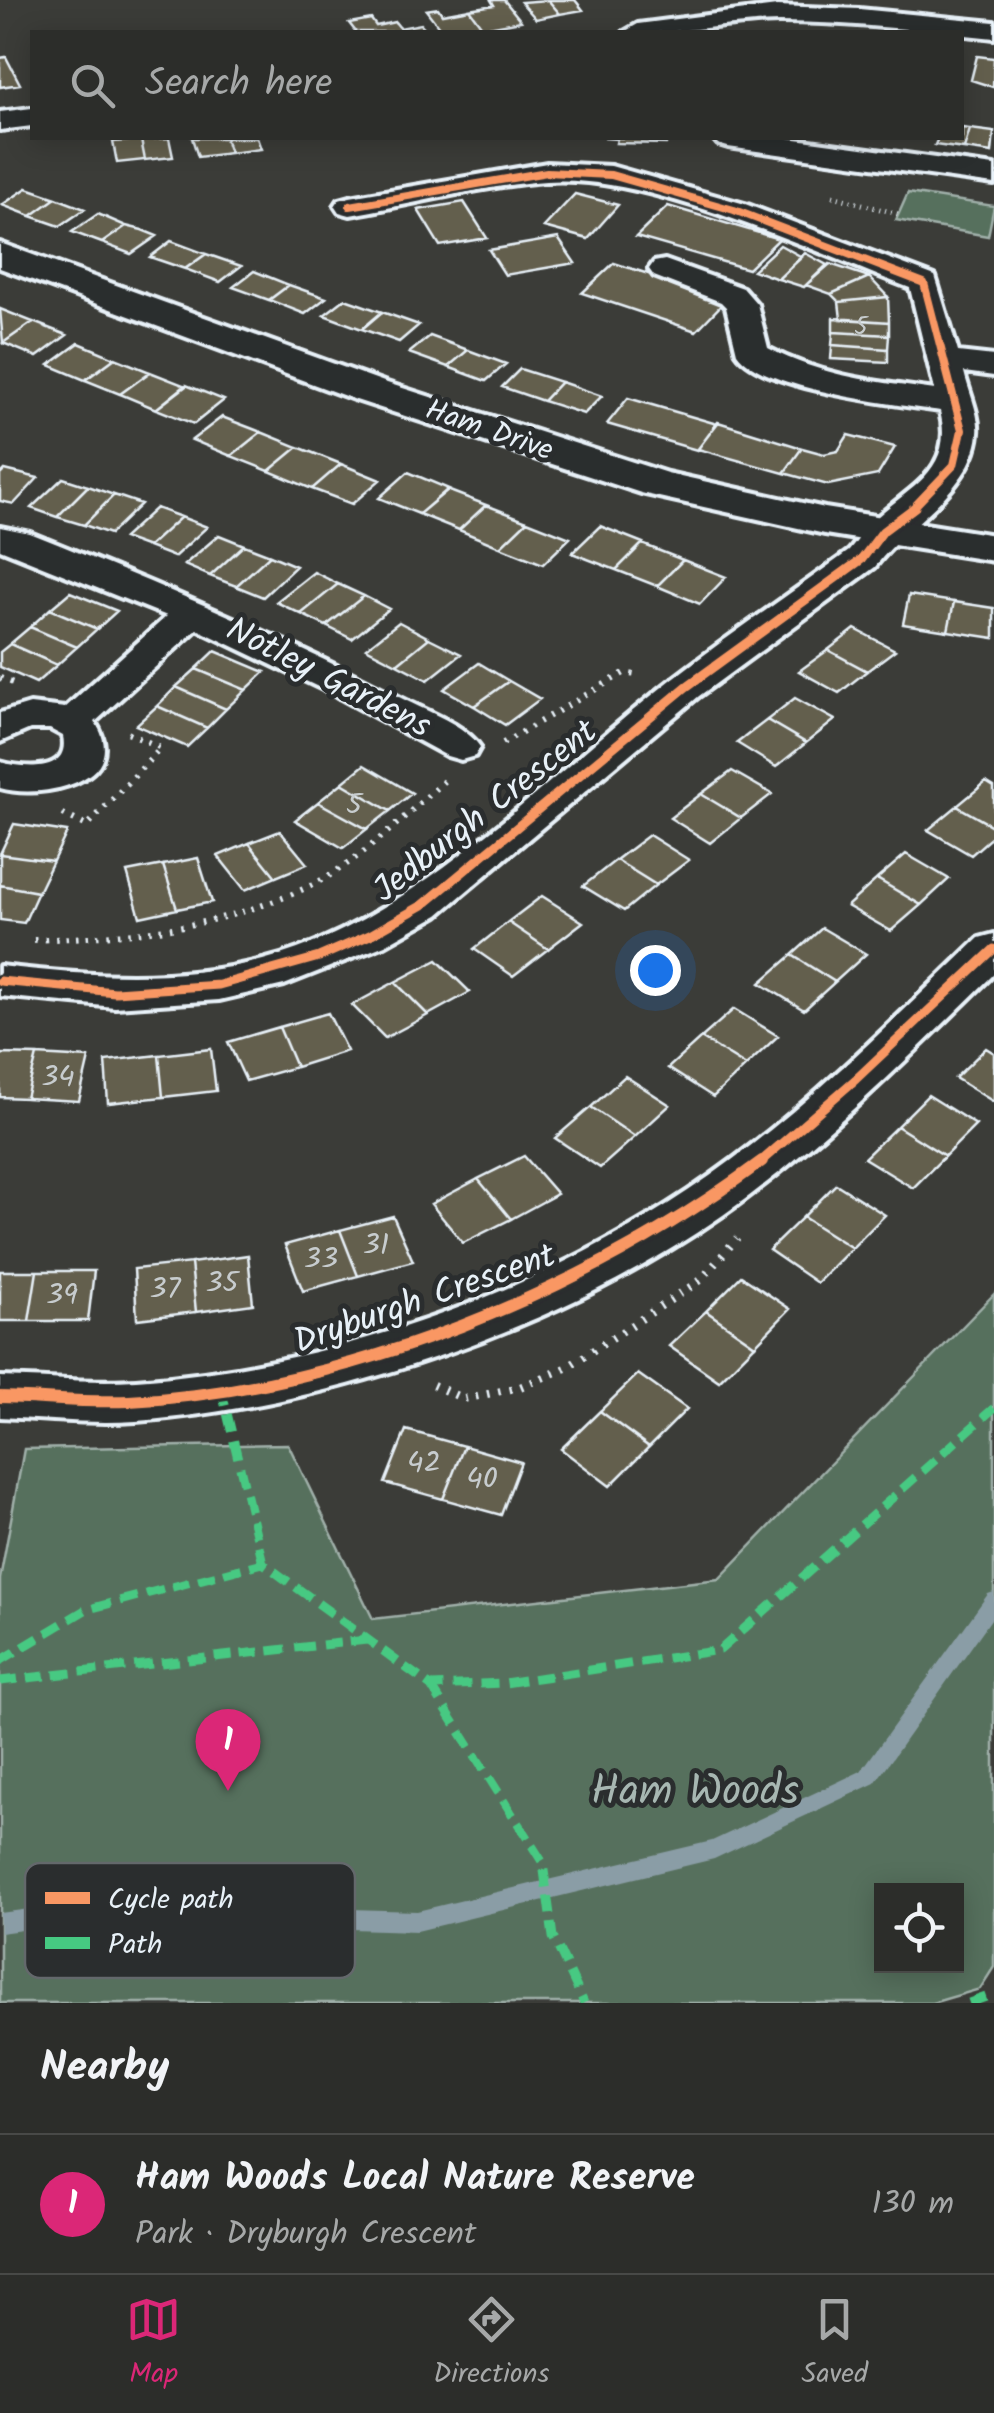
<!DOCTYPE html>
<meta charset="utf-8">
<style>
body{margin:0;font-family:Kalam,sans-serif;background:#343532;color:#f1f3f6}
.controls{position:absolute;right:30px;bottom:30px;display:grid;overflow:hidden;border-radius:0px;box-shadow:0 5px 25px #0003}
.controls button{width:90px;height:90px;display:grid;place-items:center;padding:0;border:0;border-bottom:2px solid #484947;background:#2c2d2a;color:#f1f3f6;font:50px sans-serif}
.you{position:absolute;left:655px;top:970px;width:35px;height:35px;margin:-25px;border:8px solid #fff;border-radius:50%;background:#1a73e8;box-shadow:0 0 0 15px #1a73e833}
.badge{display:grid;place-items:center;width:65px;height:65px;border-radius:50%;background:#db2777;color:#fff;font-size:32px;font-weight:700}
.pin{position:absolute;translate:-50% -82px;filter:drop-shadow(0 2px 5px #0008)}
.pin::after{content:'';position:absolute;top:52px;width:35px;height:30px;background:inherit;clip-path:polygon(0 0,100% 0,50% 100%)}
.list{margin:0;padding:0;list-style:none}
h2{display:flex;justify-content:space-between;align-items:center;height:130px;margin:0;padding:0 40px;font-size:42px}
h2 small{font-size:32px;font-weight:400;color:#a6a8a8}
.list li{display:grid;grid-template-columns:65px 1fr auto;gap:30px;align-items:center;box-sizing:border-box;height:140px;padding:0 40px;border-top:2px solid #484947}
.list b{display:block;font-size:38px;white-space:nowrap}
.list p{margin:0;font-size:32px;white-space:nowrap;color:#a6a8a8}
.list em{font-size:32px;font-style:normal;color:#a6a8a8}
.icon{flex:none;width:55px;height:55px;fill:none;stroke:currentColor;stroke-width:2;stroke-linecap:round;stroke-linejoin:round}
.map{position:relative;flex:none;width:994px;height:2003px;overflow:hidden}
.search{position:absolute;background:#2c2d2a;box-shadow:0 5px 25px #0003;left:30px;right:30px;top:30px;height:110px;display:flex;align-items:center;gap:25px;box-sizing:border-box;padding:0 35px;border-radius:0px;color:#a6a8a8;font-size:38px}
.sheet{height:270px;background:#2c2d2a}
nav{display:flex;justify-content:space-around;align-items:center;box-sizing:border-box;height:140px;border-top:2px solid #484947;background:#2c2d2a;font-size:28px;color:#a6a8a8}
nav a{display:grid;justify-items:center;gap:5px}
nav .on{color:#db2777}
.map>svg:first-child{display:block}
.green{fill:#57705d;stroke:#a0b0aa;stroke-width:2.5;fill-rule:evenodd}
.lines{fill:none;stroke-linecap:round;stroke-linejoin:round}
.stream{fill:#8a9da6;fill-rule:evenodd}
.building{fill:#645e4e;stroke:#e8f1f8;stroke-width:2.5}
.minor-casing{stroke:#e8f1f8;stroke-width:8}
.tertiary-casing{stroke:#e8f1f8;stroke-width:8}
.path-far2{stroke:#e8f1f8;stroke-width:5;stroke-dasharray:1 5;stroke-linecap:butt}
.path-far1{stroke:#e8f1f8;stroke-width:6;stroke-dasharray:2.5 8;stroke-linecap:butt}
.path{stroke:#e8f1f8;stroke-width:8;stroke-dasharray:2.5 9;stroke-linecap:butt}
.minor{fill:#2a2d2e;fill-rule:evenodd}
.tertiary{fill:#2a2d2e;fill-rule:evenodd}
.quiet{stroke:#46c982;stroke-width:9;stroke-dasharray:18 9;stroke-linecap:butt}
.cycleway-far2-casing{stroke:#2a2d2e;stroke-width:12}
.cycleway-far1-casing{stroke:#2a2d2e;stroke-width:15}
.cycleway-casing{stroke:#2a2d2e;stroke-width:19}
.cycleway-far2{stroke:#f99763;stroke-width:8}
.cycleway-far1{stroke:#f99763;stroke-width:9}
.cycleway{stroke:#f99763;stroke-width:12}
.labels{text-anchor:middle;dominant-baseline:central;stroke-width:10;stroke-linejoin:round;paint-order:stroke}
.far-number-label{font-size:25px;fill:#c7ccce}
.far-street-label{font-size:30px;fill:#e8f1f8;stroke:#2a2d2e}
.number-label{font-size:30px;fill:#c7ccce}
.street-label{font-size:35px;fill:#e8f1f8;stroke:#2a2d2e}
.near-park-label{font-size:42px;fill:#a7b7b2;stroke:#2a2d2e}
.key{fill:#2a2d2e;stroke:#63686b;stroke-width:2.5}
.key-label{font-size:28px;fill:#e8f1f8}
</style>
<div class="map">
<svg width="994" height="2003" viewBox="0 0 994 2003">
<rect width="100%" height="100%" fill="#3b3c38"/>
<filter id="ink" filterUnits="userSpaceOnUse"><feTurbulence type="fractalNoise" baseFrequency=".01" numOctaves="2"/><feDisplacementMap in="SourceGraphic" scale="20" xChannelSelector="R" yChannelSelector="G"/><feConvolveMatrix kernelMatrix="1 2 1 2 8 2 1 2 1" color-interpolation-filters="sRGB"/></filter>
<g filter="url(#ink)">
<!-- green -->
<path class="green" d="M908 193 994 206 988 236 896 220Z
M994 1294V1967L980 1989 932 2003H0V1579L24 1449 288 1444 373 1619 719 1579ZM956 1890V1966H882V1890Z"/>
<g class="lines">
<!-- stream -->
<path class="stream" d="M994 1592V1615L875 1783 714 1859 417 1931 89 1921 0 1933V1913L89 1901 417 1911 712 1841 861 1771 988 1594Z"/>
</g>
<!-- building -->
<path class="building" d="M491 0H504L521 21 483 28 469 9 494 5Z
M548 0H575L583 10 560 14Z
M548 0 560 14 536 19 521 2Z
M438 8 442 14 469 9 483 28 443 32 426 10Z
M371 19 376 26 395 22 400 28 421 24 428 32H356L349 23Z
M977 56 994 58 993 87 971 80Z
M6 57 20 84 0 87V58Z
M962 128 970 129 964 149 935 145 938 138H962Z
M970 129 994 132 992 153 964 149Z
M169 138 173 157 145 160 141 140Z
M192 138H225L230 153 198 157Z
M225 138H257L261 149 230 153Z
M604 138H667L666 144 616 143 617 139Z
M141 140 145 160 117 163 113 142Z
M27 188 56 198 31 216 2 205Z
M575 194 618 205 588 239 544 227Z
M56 198 85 209 60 226 31 216Z
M464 202 487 238 440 246 418 210Z
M668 206 779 239 748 269 636 237Z
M98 214 126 226 102 243 72 232Z
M126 226 142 230 157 236 131 254 102 243Z
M558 238 575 263 505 275 489 250Z
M171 241 206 254 185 269 150 257Z
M780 245 802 257 778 279 753 270Z
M805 253 827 265 804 287 778 279Z
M206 254 241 266 220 282 185 269Z
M614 263 727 299 696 331 582 293Z
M830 264 869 277 831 294 806 285Z
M254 271 289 285 269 300 233 287Z
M869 277 888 297 839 302 831 294Z
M289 285 326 298 305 314 269 300Z
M888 297 889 322 841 319 839 302Z
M345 299 382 312 362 329 324 315Z
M0 309 33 322 3 343Z
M382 312 419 325 399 342 362 329Z
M833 318 889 322V335L833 332Z
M33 322 67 335 37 357 3 343Z
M833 332 889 335 888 349 832 345Z
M430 336 468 350 448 367 409 353Z
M79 343 115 358 85 380 49 365Z
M832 345 888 349V362L831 359Z
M468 350 506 364 486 381 448 367Z
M115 358 150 372 120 394 85 380Z
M520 369 561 382 543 401 502 387Z
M150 372 186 386 156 409 120 394Z
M561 382 602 396 584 414 543 401Z
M186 385 224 400 194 424 156 409Z
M628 398 717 424 697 450 607 424Z
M222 417 261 432 231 456 192 440Z
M718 422 802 448 784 473 698 449Z
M261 432 298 447 269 471 231 456Z
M848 435 895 447 878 475 828 485 784 473 802 448 824 454 838 451Z
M298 447 341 464 312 489 269 471Z
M341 464 380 480 352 504 312 489Z
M5 470 38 478 14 504 0 501V475Z
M408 472 449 489 419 514 379 498Z
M63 478 88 486 57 517 31 508Z
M88 486 114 495 84 525 57 517Z
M447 490 486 505 459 530 419 514Z
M114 495 141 504 110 534 84 525Z
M486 505 527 521 500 547 459 530Z
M156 508 181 517 148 547 123 538Z
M181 517 207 527 174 557 148 547Z
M527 521 570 538 543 564 500 547Z
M600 526 643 543 616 570 572 553Z
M219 535 244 545 210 576 184 565Z
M642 544 683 560 657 586 616 570Z
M244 545 270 555 236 586 210 576Z
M270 555 296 566 263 597 236 586Z
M683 560 726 577 700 604 657 586Z
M314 572 338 584 301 614 276 602Z
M338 584 364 596 326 626 301 614Z
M70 592 117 611 97 629 50 609Z
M909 595 954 602 948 631 903 624Z
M364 596 389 609 352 639 326 626Z
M954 602 994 608V638L948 631Z
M50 609 97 629 77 647 30 627Z
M399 622 429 638 397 664 366 648Z
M30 627 77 647 57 665 10 644Z
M855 629 895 650 867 671 828 650Z
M429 638 461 654 428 680 397 664Z
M10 644 57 665 36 683 0 667V652Z
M828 650 867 671 839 693 799 671Z
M215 651 265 672 246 690 196 669Z
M479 663 509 681 474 706 444 689Z
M196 669 246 690 226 709 176 687Z
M509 681 540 699 505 725 474 706Z
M176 687 226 709 207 728 157 706Z
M795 698 835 720 806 743 767 720Z
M157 706 207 728 187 747 136 725Z
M767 720 806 743 776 767 737 743Z
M364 765 412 793 390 811 342 783Z
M732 771 772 794 741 818 701 794Z
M986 782 994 787V827L957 806Z
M342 783 390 811 367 829 318 802Z
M701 794 741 818 710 843 670 818Z
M318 802 367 829 343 848 295 820Z
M957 806 994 827V835L971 855 928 830Z
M14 824 67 832 53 861 0 854Z
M280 831 307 864 276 877 249 843Z
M649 835 689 860 656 885 616 860Z
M249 843 276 877 245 890 218 856Z
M0 854 53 861 38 892 0 885Z
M906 854 949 879 921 905 877 879Z
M198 858 212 902 177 909 163 865Z
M616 860 656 885 624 911 583 886Z
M163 865 177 909 140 917 127 872Z
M877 879 921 905 891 931 847 906Z
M0 885 38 892 24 923 0 920Z
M542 896 583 922 548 949 508 922Z
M508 922 548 949 513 976 474 949Z
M822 928 866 954 835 982 792 955Z
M792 955 835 982 804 1010 760 983Z
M437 960 470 992 428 1015 395 982Z
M395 982 428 1015 385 1038 352 1005Z
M734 1009 778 1036 746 1066 701 1038Z
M328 1013 347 1051 296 1067 279 1027Z
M279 1027 296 1067 246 1081 228 1042Z
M701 1038 746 1066 713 1097 668 1068Z
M986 1048 994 1053V1102L955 1078Z
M211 1049 216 1091 163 1097 159 1055Z
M0 1054 37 1055 26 1098 0 1097Z
M37 1055 89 1058 79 1101 26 1098Z
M159 1055 163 1097 108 1103 105 1061Z
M625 1076 670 1105 635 1137 591 1107Z
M928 1095 976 1125 945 1156 897 1126Z
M591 1107 635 1137 600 1168 555 1138Z
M897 1126 945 1156 913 1188 864 1158Z
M524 1156 557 1194 511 1219 478 1179Z
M478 1179 511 1219 463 1243 431 1204Z
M836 1184 885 1215 852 1248 803 1217Z
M393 1216 413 1261 358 1276 340 1230Z
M803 1217 852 1248 817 1283 769 1250Z
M340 1230 358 1276 303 1291 285 1245Z
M248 1255 253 1304 196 1312 191 1263Z
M191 1263 196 1312 137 1319 134 1269Z
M0 1271H37L29 1321H0Z
M37 1271H94L88 1321H29Z
M741 1276 790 1309 755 1345 706 1311Z
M706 1311 755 1345 719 1381 669 1346Z
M638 1374 687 1409 649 1447 600 1411Z
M600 1411 649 1447 610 1486 561 1449Z
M406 1430 464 1446 443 1499 385 1483Z
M464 1446 521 1462 501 1515 443 1499Z"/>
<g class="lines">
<defs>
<path id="minor" d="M777 6 859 9 994 22V38C925 31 851 22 779 22 727 23 676 35 624 32L638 24Z
M32 108V126L0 130V112Z
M713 138H788L994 166V184L728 147 718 144Z
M547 163 611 166 745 204 935 276 958 352 994 356V376L964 372C968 390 980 415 978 433 973 490 907 523 875 567L699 696 438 915 385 945 284 985 219 1000 115 1007 0 996V966C88 976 176 982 263 960 415 921 549 775 671 680 729 635 790 594 849 551 856 543 862 533 869 525 904 488 956 474 940 411 895 404 762 390 737 353L726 307 721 302 654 276 649 269 654 262 665 260 743 288 757 304 768 348C820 376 877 382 935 390L910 288C812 251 648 173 546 181 481 186 414 204 350 215L339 212 335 206 339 200 350 197Z
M0 527 30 533C157 584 281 636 403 699 426 711 466 725 480 747L475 756 461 760 447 756 339 697 197 629 95 722C133 782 40 800 0 788V762C23 768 71 774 63 736L50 729H30L0 742V713L30 704 65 708 167 616 0 549Z
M994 934V974C908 1058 822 1145 723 1215 561 1328 333 1406 136 1421 91 1424 45 1419 0 1417V1377C45 1378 91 1383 136 1380 329 1366 527 1298 688 1191 795 1120 887 1026 979 938Z"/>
<path id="tertiary" d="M0 243 384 382 667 473 825 508 994 535V561L825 534 641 493 356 400 0 268Z"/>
</defs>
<!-- minor casing -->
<use href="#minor" class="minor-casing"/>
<!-- tertiary casing -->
<use href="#tertiary" class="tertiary-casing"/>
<!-- path-far2 -->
<path class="path-far2" d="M833 196 898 214"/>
<!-- path-far1 -->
<path class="path-far1" d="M0 678 13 683
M503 743 624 673 636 675
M63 814 87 826 161 748 125 732
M34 940C134 935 212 930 306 888 356 865 405 816 446 779"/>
<!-- path -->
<path class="path" d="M433 1385 464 1399 520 1387 566 1368 701 1280 737 1238"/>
<!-- minor -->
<use href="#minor" class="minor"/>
<!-- tertiary -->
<use href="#tertiary" class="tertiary"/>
<!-- quiet -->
<path class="quiet" d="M221 1388 263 1563
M0 1661 85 1610 263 1563 431 1686 505 1683 720 1650 994 1408
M0 1681 367 1640
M431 1686 543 1863 553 1937 584 2003
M969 2003 994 1994"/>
<defs>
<path id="cycleway-far2" d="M350 206 547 172 611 175 734 210 924 283 962 430 954 465 911 510"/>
<path id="cycleway-far1" d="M0 981 115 992 219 985 319 957 370 935 423 905 686 687 862 559 883 531 915 507
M758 1164 856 1079 994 949"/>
<path id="cycleway" d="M0 1397C43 1398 86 1403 129 1401 350 1389 586 1292 762 1161"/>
</defs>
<!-- cycleway-far2 casing -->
<use href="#cycleway-far2" class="cycleway-far2-casing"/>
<!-- cycleway-far1 casing -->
<use href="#cycleway-far1" class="cycleway-far1-casing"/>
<!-- cycleway casing -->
<use href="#cycleway" class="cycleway-casing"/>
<!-- cycleway-far2 -->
<use href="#cycleway-far2" class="cycleway-far2"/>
<!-- cycleway-far1 -->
<use href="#cycleway-far1" class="cycleway-far1"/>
<!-- cycleway -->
<use href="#cycleway" class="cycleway"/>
</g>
</g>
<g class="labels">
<!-- far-number labels -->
<g class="far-number-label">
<text x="861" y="327">5</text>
</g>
<!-- far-street labels -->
<g class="far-street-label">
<text transform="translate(489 431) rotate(19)">Ham Drive</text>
</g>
<!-- number labels -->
<g class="number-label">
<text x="354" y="806">5</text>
<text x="58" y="1078">34</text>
<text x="376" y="1246">31</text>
<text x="321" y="1260">33</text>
<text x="222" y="1284">35</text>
<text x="165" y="1290">37</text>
<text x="62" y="1296">39</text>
<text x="424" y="1464">42</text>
<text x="482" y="1480">40</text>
</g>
<!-- street labels -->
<g class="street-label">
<text transform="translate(328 679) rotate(27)">Notley Gardens</text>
<text transform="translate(486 812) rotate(-38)">Jedburgh Crescent</text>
<text transform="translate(425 1300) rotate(-19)">Dryburgh Crescent</text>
</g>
<!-- near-park labels -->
<g class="near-park-label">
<text x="695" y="1792">Ham Woods</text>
</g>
</g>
<!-- legend -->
<rect x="25" y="1863" width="330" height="115" rx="15" class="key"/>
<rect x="45" y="1892" width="45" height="12" fill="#f99763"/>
<rect x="45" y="1937" width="45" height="12" fill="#46c982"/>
<g class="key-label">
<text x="108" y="1908">Cycle path</text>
<text x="108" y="1953">Path</text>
</g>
</svg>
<div class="controls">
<button><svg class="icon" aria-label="locate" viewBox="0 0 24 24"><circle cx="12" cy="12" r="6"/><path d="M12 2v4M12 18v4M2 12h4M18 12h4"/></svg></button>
</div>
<div class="you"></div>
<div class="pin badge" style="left:228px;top:1791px">1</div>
<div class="search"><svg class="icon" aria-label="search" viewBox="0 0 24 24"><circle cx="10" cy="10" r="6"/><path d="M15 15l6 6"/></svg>Search here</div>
</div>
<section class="sheet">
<h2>Nearby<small></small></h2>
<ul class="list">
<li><span class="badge">1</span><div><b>Ham Woods Local Nature Reserve</b><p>Park · Dryburgh Crescent</p></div><em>130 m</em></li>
</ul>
</section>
<nav>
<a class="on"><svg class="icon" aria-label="map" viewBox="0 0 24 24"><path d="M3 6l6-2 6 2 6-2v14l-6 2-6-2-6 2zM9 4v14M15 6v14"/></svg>Map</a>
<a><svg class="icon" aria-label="directions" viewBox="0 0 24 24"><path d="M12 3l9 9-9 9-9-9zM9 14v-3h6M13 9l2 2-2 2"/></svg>Directions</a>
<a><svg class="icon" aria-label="saved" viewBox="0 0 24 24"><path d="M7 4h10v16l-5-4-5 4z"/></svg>Saved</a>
</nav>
